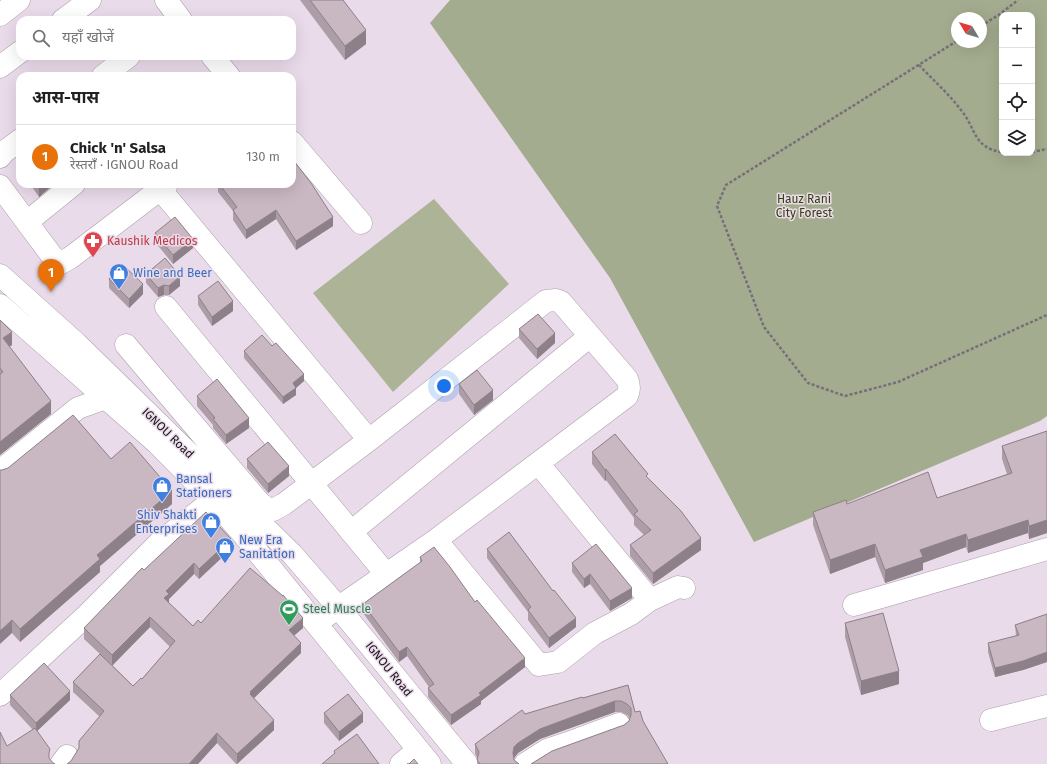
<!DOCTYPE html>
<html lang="hi">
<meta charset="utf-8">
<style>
body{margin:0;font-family:"Fira Sans","Noto Sans Devanagari",sans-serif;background:#f2f2f2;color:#202124}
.controls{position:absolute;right:12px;top:12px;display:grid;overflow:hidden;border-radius:8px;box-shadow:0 4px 16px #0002}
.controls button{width:36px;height:36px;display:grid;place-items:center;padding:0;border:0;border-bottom:1px solid #e0e0e0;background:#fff;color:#202124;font:20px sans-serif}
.compass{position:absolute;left:951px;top:12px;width:36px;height:36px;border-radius:50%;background:#fff;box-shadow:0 4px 16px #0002;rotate:308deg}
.you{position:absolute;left:444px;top:386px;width:14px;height:14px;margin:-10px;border:3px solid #fff;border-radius:50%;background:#1a73e8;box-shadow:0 0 0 6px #1a73e833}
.badge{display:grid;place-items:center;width:26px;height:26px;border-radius:50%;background:#1a73e8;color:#fff;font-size:13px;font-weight:700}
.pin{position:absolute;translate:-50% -33px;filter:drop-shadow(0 1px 2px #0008)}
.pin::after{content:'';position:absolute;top:21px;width:14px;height:12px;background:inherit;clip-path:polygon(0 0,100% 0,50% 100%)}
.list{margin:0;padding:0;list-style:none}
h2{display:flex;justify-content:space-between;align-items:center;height:52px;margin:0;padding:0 16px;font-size:17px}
h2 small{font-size:13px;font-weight:400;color:#757577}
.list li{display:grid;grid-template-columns:26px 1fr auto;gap:12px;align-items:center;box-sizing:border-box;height:64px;padding:0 16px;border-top:1px solid #e0e0e0}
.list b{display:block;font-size:15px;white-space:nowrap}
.list p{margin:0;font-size:13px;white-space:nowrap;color:#757577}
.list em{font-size:13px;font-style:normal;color:#757577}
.icon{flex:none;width:22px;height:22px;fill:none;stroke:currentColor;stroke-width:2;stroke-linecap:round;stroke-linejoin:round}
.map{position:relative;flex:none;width:1047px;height:764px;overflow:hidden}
.search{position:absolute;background:#fff;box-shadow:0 4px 16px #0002;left:16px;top:16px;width:280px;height:44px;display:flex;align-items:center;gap:10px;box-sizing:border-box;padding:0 14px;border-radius:12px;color:#757577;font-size:15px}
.panel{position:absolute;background:#fff;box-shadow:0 4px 16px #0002;left:16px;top:72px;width:280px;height:116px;border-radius:12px}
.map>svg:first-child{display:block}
.green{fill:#acb397}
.forest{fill:#a4ac8f;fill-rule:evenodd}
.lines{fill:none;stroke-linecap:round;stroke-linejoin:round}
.minor-casing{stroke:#ab9eab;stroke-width:23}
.major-casing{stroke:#ab9eab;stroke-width:23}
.path{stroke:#786e78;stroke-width:2.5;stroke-dasharray:3 2;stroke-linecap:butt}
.minor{stroke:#fff;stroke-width:22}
.major{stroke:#fff;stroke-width:22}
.wall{fill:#ad9da7;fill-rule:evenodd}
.shaded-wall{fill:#8d8088}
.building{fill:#c9b7c2;stroke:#8d8088}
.labels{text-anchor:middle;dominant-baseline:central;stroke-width:3;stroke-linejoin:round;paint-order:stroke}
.park-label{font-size:12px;fill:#353e0c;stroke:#eadbea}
.health-label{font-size:12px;fill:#be3a42;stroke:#eadbea;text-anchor:start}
.shop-label{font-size:12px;fill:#366cbe;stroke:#eadbea;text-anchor:start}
.street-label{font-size:12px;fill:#181318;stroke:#eadbea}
.leisure-label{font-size:12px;fill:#27864d;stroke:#eadbea;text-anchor:start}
</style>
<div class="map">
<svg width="1047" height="764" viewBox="0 0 1047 764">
<rect width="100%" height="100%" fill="#eadbea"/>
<!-- green -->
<path class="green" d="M434 199 509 284 393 392 313 293Z"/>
<!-- forest -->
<path class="forest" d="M450 0H1047V416L1040 421 754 542 610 278 430 23ZM1002 15H1032V153H1002ZM957 18H981V42H957Z"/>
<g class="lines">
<defs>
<path id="minor" d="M166 0 181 20
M212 56 229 76
M103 76 129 56
M292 142 361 223
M0 157 4 152 20 140
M0 186 52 256 59 264 70 258 167 184
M160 189 369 440
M27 222 74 184
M0 275 77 344 292 554 338 607 467 764
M0 305 157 443 213 500 243 534 430 764
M166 307 386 574
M126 345 259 502 265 507 273 510 284 504 369 440 546 301 556 300 561 302 627 379C630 386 630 390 627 396L436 540 316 623
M538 463 650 600
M0 471 78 408 106 398
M351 532 590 336
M436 540 539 665 558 662 595 633 631 614 650 600 678 587 684 588
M854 605 1047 549
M0 695 87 615 159 543 213 500
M991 720 1047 706
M61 764 67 756
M401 764 418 750
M525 764 547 750 568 743 619 724"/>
<path id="major" d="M0 15 19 0
M63 20 90 0
M0 67 20 52"/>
</defs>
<!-- minor casing -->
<use href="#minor" class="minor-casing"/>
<!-- major casing -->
<use href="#major" class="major-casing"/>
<!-- path -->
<path class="path" d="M981 26 1000 14 1018 0
M957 41 726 185 717 206 764 327 808 383 845 396 898 382 1047 315
M919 65C933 80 949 94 961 110 976 128 973 148 1002 152
M1032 152 1047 149
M1011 153H1024"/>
<!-- minor -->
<use href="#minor" class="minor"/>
<!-- major -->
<use href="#major" class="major"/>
</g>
<!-- wall -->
<path class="wall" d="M300 0H343L366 44 345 60Z
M30 184H54L39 197Z
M218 184H292L333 226 296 250 276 219 246 239 233 220V211L218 192Z
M155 233 193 248 173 264 155 242Z
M146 274 180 286 169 295H164L158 297 146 283Z
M109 279 143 294 129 308 109 288Z
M198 296 233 311 212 326 198 305Z
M0 320 12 345 9 347 51 414 0 455Z
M519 329 555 343 537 359 519 338Z
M272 346 304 381 296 388V395L283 404 244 358V351Z
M459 384 493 400 474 415 459 394Z
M197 396 249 428 226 444 213 428V425L197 406Z
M1047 431V533L1029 539 1028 533 968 553 966 547 923 563V570L885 583 875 557 830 574 813 525V512L847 504 937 498 1007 474 1002 459V446Z
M592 452 648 478 701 550 653 584 630 556V545L644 535 634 525V518L606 480 605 481 592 464Z
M111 459 172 504 100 566V572L20 642 12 633 2 470Z
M247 459 289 476 268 493 247 468Z
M231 549 199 579 194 574 169 599V603L193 626 201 623 303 628 294 635 301 653 254 698 274 730 237 764H236L217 743 198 764H67L71 761 79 749V741L100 717 73 692V682L100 654 84 639V628L144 570ZM150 627 170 647 142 679 133 686 112 665Z
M487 549 576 627 549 648 528 620V612L487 558Z
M420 557 475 602 525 667 481 701V704L451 725 428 697V688L429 687 407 656 399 662 363 613V604L420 563Z
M572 563 632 598 610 611 590 584 584 588 572 572Z
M1047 614V662L1023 670 995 677 988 652V643L1016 636 1015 625Z
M845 623 899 684 861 695 845 637Z
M628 685 635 712 643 721 624 725 629 721 630 718 627 715 621 712H615L540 739 518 753 514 758V760L519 764H477L478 759 475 754V744L525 714Z
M10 695 70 700 37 731 7 746 33 730 10 705Z
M324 713 363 722 339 741 324 723Z"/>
<!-- shaded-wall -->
<path class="shaded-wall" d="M366 30V44L345 60V46Z
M42 184H54L39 197V187Z
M276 210V219L246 239V230Z
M333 217V226L296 250V241Z
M193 239V248L173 264V255Z
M180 276V286L169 295V286Z
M143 284V294L129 308V299Z
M164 285V295L158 297V288Z
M233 301V311L212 326V317Z
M12 332V345L3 351V338Z
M555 333V343L537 359V349Z
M304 374V381L296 388V395L283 404V397L293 383Z
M493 390V400L474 415V405Z
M51 401V414L0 455V442Z
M249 418V428L226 444V435Z
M289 466V476L268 493V484Z
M606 469V480L605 481V470Z
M172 491V504L100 566V572L20 642V629L97 555Z
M1028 520V533L968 553V540Z
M1047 520V533L1029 539V526Z
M966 534V547L923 563V570L885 583V570L920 550Z
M701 538V550L653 584V573Z
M231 539V549L199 579V569Z
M875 544V557L830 574V560Z
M194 563V574L169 599V604L164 598 166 591Z
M590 574V584L584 588V579Z
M632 588V598L610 611V601Z
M150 617V627L112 666V655Z
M303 618V628L289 640V630Z
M576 618V627L549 648V638Z
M12 620V633L0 644V631Z
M301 643V653L251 701 250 692Z
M407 647V656L399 662V652Z
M1047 652V662L1023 670 995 677V668Z
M525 658V667L481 701V704L451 725V715L479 693Z
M899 671V684L861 695V681Z
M70 691V700L36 732V723Z
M615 701V712L540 739 518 753 514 758 513 764V753L514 747 518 743 540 729Z
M363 713V722L339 741V732Z
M274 720V730L237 764V754Z
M217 733V743L198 764H189Z"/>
<!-- building -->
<path class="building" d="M310 0H343L366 30 345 46Z
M294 161 311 183 333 217 296 241 276 210 246 230 233 210 237 207 219 184H292V163Z
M36 184H42L39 187Z
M175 217 193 239 173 255 155 233Z
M165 258 180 276 169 286 164 285 158 288 146 274Z
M122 264 143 284 129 299 109 279Z
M218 281 233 301 212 317 198 296Z
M538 314 555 333 537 349 519 329Z
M0 320 12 332 3 338 51 401 0 442V374L3 372 0 368Z
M262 335 272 346 276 343 304 374 293 383 296 388 283 397 244 351Z
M477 370 493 390 474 405 459 384Z
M217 379 249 418 226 435 213 419 215 418 197 396Z
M73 415 111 459 130 442 172 491 97 555 100 559 20 629 12 620 0 631V470H2L8 468Z
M1047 431V520L1029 526 1028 520 968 540 966 534 920 550 923 557 885 570 875 544 830 560 813 512 846 500 847 504 928 472 937 498 1012 473 1002 446Z
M615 434 648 474 646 476 681 511 701 538 653 573 630 545 651 530 634 514 638 511 606 469 605 470 592 452Z
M268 442 289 466 268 484 247 459Z
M206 512 231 539 199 569 194 563 166 591 169 594 164 598 193 626 198 620 201 623 250 568 283 596V595L303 618 289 630 301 643 250 692 251 693 250 694 274 720 237 754 217 733 189 764H67L71 761 79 748V741L104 711 73 682 100 654 133 686 141 678 142 679 175 641 150 617 112 655 84 628 142 568 144 570Z
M509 532 553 591 554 590 576 618 549 638 528 610 531 607 487 549Z
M596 544 632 588 610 601 590 574 584 579 572 563Z
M434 547 450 567 475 602 477 600 525 658 479 693 481 695 451 715 428 688 434 684 407 647 399 652 363 604 422 561 420 557Z
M883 613 899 671 861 681 845 623Z
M1047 614V652L1023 661 995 668 988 643 1019 635 1015 625Z
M44 663 70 691 36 723 10 695Z
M628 685 635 712 640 711 643 721 668 764H531L552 751 624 725 629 721 631 715V708L627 704 621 701H615L540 729 518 743 514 747 513 753 514 760 519 764H480L477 760 479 752 475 744 522 710 525 714 582 697 583 698Z
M348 694 363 713 339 732 324 713Z
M35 728 50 749 49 753V758L53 763 55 764H0V732L7 746Z
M357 734 379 764H322L335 753 334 751Z
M414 759 418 764H407H409Z"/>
<!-- icons -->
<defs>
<symbol id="pharmacy-pin" viewBox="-11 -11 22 30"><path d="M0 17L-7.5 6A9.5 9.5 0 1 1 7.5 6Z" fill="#e0444e" stroke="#eadbea"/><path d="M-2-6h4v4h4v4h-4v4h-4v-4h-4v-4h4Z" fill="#fff"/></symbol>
<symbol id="shop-pin" viewBox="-11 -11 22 30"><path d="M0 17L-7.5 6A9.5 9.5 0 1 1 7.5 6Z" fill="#3f7fe0" stroke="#eadbea"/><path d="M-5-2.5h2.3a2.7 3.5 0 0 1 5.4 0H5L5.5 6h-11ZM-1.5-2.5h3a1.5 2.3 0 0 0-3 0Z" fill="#fff"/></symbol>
<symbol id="stadium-pin" viewBox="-11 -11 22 30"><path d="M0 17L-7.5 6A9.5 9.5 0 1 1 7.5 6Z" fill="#2e9e5b" stroke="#eadbea"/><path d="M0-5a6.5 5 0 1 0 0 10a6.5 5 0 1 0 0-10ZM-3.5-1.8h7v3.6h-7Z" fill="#fff"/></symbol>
</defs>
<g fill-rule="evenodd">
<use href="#pharmacy-pin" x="82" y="230" width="22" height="30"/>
<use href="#shop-pin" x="108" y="262" width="22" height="30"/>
<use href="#shop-pin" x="151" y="475" width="22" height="30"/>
<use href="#shop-pin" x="200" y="511" width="22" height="30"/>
<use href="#shop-pin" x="214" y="536" width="22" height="30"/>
<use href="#stadium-pin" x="278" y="598" width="22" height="30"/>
</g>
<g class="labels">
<!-- park labels -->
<g class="park-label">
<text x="804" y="199">Hauz Rani<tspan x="804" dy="14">City Forest</tspan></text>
</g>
<!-- health labels -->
<g class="health-label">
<text x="107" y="241">Kaushik Medicos</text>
</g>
<!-- shop labels -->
<g class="shop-label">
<text x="133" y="273">Wine and Beer</text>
<text x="176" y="479">Bansal<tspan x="176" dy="14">Stationers</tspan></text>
<text x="197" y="515" text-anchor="end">Shiv Shakti<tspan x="197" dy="14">Enterprises</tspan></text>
<text x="239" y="540">New Era<tspan x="239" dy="14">Sanitation</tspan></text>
</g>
<!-- street labels -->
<g class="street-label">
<text transform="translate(168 433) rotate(44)">IGNOU Road</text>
<text transform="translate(389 669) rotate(51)">IGNOU Road</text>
</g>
<!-- leisure labels -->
<g class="leisure-label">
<text x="303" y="609">Steel Muscle</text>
</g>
</g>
</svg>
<div class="controls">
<button>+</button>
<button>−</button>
<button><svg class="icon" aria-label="locate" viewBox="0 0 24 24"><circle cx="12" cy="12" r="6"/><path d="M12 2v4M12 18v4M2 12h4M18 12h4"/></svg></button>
<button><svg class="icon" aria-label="layers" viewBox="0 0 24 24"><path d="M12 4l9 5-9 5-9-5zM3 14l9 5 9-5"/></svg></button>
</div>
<svg class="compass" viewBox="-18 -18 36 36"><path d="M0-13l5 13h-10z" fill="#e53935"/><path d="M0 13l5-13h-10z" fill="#757577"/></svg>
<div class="you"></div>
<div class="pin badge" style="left:51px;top:292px;background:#e8710a">1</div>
<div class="search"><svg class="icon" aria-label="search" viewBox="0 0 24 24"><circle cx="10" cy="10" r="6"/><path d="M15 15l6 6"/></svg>यहाँ खोजें</div>
<section class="panel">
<h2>आस-पास<small></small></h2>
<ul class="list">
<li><span class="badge" style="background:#e8710a">1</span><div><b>Chick 'n' Salsa</b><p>रेस्तराँ · IGNOU Road</p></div><em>130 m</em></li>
</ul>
</section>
</div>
